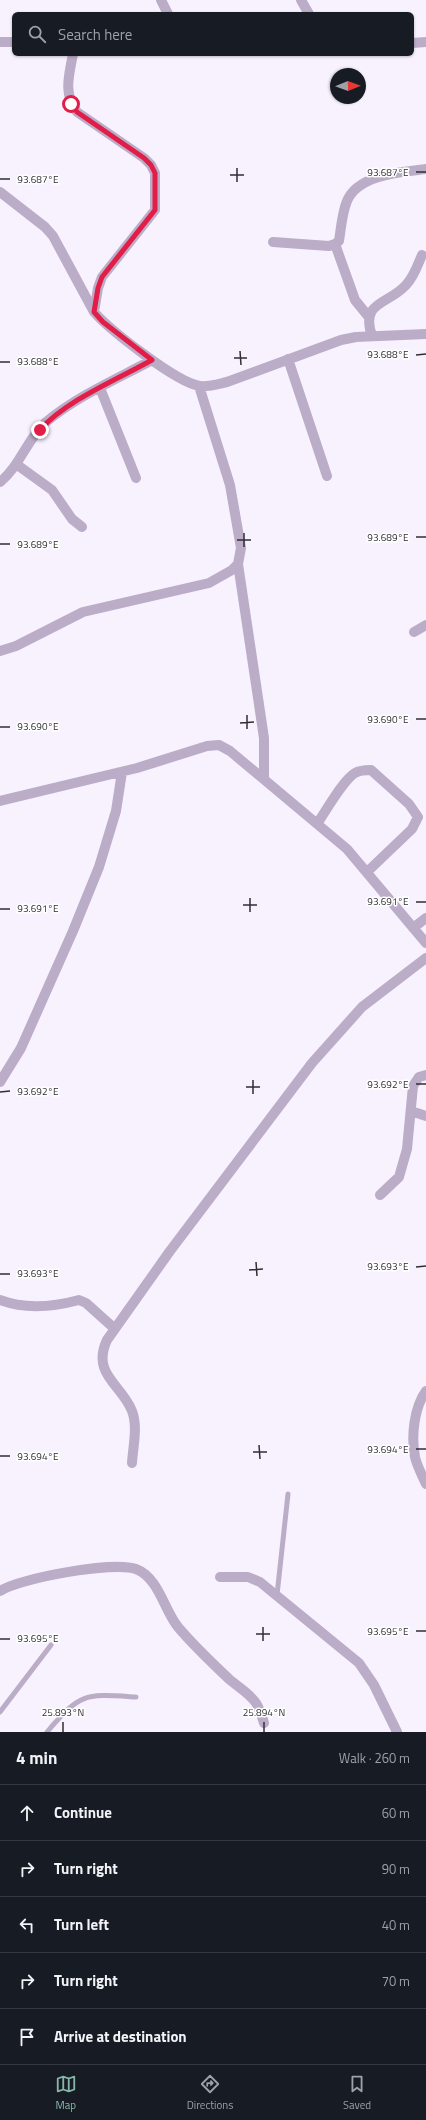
<!DOCTYPE html>
<meta charset="utf-8">
<style>
body{margin:0;font-family:"Titillium Web",sans-serif;background:#20242c;color:#f1f3f6}
.compass{position:absolute;left:330px;top:68px;width:36px;height:36px;border-radius:50%;background:#171b24;box-shadow:0 1px 3px #0004;rotate:89deg}
.stop{position:absolute;width:12px;height:12px;margin:-9px;border:3px solid #e11d48;border-radius:50%;background:#fff}
.stop.end{background:#e11d48;border-color:#fff;box-shadow:0 1px 4px #0008}
.list{margin:0;padding:0;list-style:none}
h2{display:flex;justify-content:space-between;align-items:center;height:52px;margin:0;padding:0 16px;font-size:17px}
h2 small{font-size:13px;font-weight:400;color:#9ea1a6}
.list li{display:grid;grid-template-columns:26px 1fr auto;gap:12px;align-items:center;box-sizing:border-box;height:56px;padding:0 16px;border-top:1px solid #363941}
.list b{display:block;font-size:15px;white-space:nowrap}
.list em{font-size:13px;font-style:normal;color:#9ea1a6}
.icon{flex:none;width:22px;height:22px;fill:none;stroke:currentColor;stroke-width:2;stroke-linecap:round;stroke-linejoin:round}
.map{position:relative;flex:none;width:426px;height:1732px;overflow:hidden}
.search{position:absolute;background:#171b24;box-shadow:0 1px 3px #0004;left:12px;right:12px;top:12px;height:44px;display:flex;align-items:center;gap:10px;box-sizing:border-box;padding:0 14px;border-radius:6px;color:#9ea1a6;font-size:15px}
.sheet{height:332px;background:#171b24}
nav{display:flex;justify-content:space-around;align-items:center;box-sizing:border-box;height:56px;border-top:1px solid #363941;background:#171b24;font-size:11px;color:#9ea1a6}
nav a{display:grid;justify-items:center;gap:2px}
nav .on{color:#87b7a6}
.map>svg:first-child{display:block}
.lines{fill:none;stroke-linecap:round;stroke-linejoin:round}
.service{stroke:#bbacc8;stroke-width:5}
.minor{stroke:#bbacc8;stroke-width:10}
.route{stroke:#e11d48;stroke-width:5}
.ticks{fill:none;stroke:#312e33;stroke-width:1.5}
.ticks-label{font-size:10px;text-anchor:middle;fill:#312e33;stroke:#fff;stroke-width:3;stroke-linejoin:round;paint-order:stroke}
</style>
<div class="map">
<svg width="426" height="1732" viewBox="0 0 426 1732">
<rect width="100%" height="100%" fill="#f8f2fe"/>
<g class="lines">
<!-- service -->
<path class="service" d="M277 1595 288 1494
M0 1712 51 1645
M47 1732C81 1692 85 1694 136 1697"/>
<!-- minor -->
<path class="minor" d="M161 0 168 14
M301 0 309 14
M0 42H14
M412 43 426 42
M73 54C69 75 63 94 77 112L144 158 151 165 155 173V210L102 277 98 288 94 312
M0 192 45 227 53 236 94 312C110 330 177 383 200 386 209 387 218 384 227 382L341 340 356 337 426 334
M273 242 329 246 335 244 339 241C341 228 342 213 347 201 358 174 402 172 426 169
M335 244 355 300 368 316
M372 336C360 301 388 305 406 285 414 277 418 264 422 255
M288 359 327 476
M100 388 136 478
M16 464 52 490 72 519 82 527
M0 482C20 466 27 439 46 422 77 396 117 379 152 360
M238 564 264 738V779
M414 632 426 625
M0 651 16 646 83 612 209 583 232 570 238 564 241 548 230 485 199 386
M0 801 137 768 207 746 219 745 230 751 347 849 426 943
M317 824C326 811 343 780 355 773 360 770 366 770 371 770L409 804 418 817 412 829 367 872
M413 928 426 918
M0 1082 21 1048 73 931 99 867 116 811 122 772
M411 1111 426 1116
M380 1195 399 1177 407 1149 413 1086 419 1077 426 1075
M0 1300C26 1310 53 1307 79 1300L86 1303 115 1329
M426 1391C414 1408 411 1436 415 1457 417 1466 422 1475 426 1484
M132 1463C133 1447 138 1426 132 1411 122 1385 91 1374 107 1340L170 1251 312 1063 362 1007 426 958
M220 1577H248L260 1582 359 1663 374 1685 397 1732
M0 1591C20 1578 114 1561 136 1569 159 1578 164 1610 178 1627 194 1646 212 1663 229 1679 238 1687 249 1693 256 1703 260 1709 262 1717 264 1723"/>
</g>
<g class="lines">
<!-- route -->
<path class="route" d="M40 430C65 401 118 379 152 360L103 322 94 312 98 288 102 277 155 210V173L151 165 144 158 77 112 71 104"/>
</g>
<!-- ticks -->
<path class="ticks" d="M237 168V182M416 172H426M230 175H244M0 179H10M240 351 241 365M416 355 426 354M234 358H247M0 362H10M244 533V547M416 537H426M237 540H251M0 544H10M247 715V729M416 719H426M240 723 254 722M0 727H10M250 898V912M416 902H426M243 905H257M0 909H10M253 1080V1094M416 1084H426M246 1087H260M0 1092 10 1091M256 1262 257 1276M416 1267 426 1266M249 1270 263 1269M0 1274H10M259 1445 260 1459M416 1449H426M253 1452H267M0 1456H10M263 1627V1641M416 1631H426M256 1634H270M0 1639H10M63 1722V1732M264 1722V1732"/>
<g class="ticks-label">
<text x="388" y="176">93.687°E</text>
<text x="38" y="183">93.687°E</text>
<text x="388" y="358">93.688°E</text>
<text x="38" y="365">93.688°E</text>
<text x="388" y="541">93.689°E</text>
<text x="38" y="548">93.689°E</text>
<text x="388" y="723">93.690°E</text>
<text x="38" y="730">93.690°E</text>
<text x="388" y="905">93.691°E</text>
<text x="38" y="912">93.691°E</text>
<text x="388" y="1088">93.692°E</text>
<text x="38" y="1095">93.692°E</text>
<text x="388" y="1270">93.693°E</text>
<text x="38" y="1277">93.693°E</text>
<text x="388" y="1453">93.694°E</text>
<text x="38" y="1460">93.694°E</text>
<text x="388" y="1635">93.695°E</text>
<text x="38" y="1642">93.695°E</text>
<text x="63" y="1716">25.893°N</text>
<text x="264" y="1716">25.894°N</text>
</g>
</svg>
<svg class="compass" viewBox="-18 -18 36 36"><path d="M0-13l5 13h-10z" fill="#e53935"/><path d="M0 13l5-13h-10z" fill="#9ea1a6"/></svg>
<div class="stop" style="left:71px;top:104px"></div>
<div class="stop end" style="left:40px;top:430px"></div>
<div class="search"><svg class="icon" aria-label="search" viewBox="0 0 24 24"><circle cx="10" cy="10" r="6"/><path d="M15 15l6 6"/></svg>Search here</div>
</div>
<section class="sheet">
<h2>4 min<small>Walk · 260 m</small></h2>
<ul class="list">
<li><svg class="icon" aria-label="ahead" viewBox="0 0 24 24"><path d="M12 20V5M6 11l6-6 6 6"/></svg><div><b>Continue</b></div><em>60 m</em></li>
<li><svg class="icon" aria-label="right" viewBox="0 0 24 24"><path d="M7 20v-9h11M14 6l5 5-5 5"/></svg><div><b>Turn right</b></div><em>90 m</em></li>
<li><svg class="icon" aria-label="left" viewBox="0 0 24 24"><path d="M17 20v-9H6M10 6l-5 5 5 5"/></svg><div><b>Turn left</b></div><em>40 m</em></li>
<li><svg class="icon" aria-label="right" viewBox="0 0 24 24"><path d="M7 20v-9h11M14 6l5 5-5 5"/></svg><div><b>Turn right</b></div><em>70 m</em></li>
<li><svg class="icon" aria-label="arrive" viewBox="0 0 24 24"><path d="M6 21V4h12l-3 4 3 4H6"/></svg><div><b>Arrive at destination</b></div></li>
</ul>
</section>
<nav>
<a class="on"><svg class="icon" aria-label="map" viewBox="0 0 24 24"><path d="M3 6l6-2 6 2 6-2v14l-6 2-6-2-6 2zM9 4v14M15 6v14"/></svg>Map</a>
<a><svg class="icon" aria-label="directions" viewBox="0 0 24 24"><path d="M12 3l9 9-9 9-9-9zM9 14v-3h6M13 9l2 2-2 2"/></svg>Directions</a>
<a><svg class="icon" aria-label="saved" viewBox="0 0 24 24"><path d="M7 4h10v16l-5-4-5 4z"/></svg>Saved</a>
</nav>
